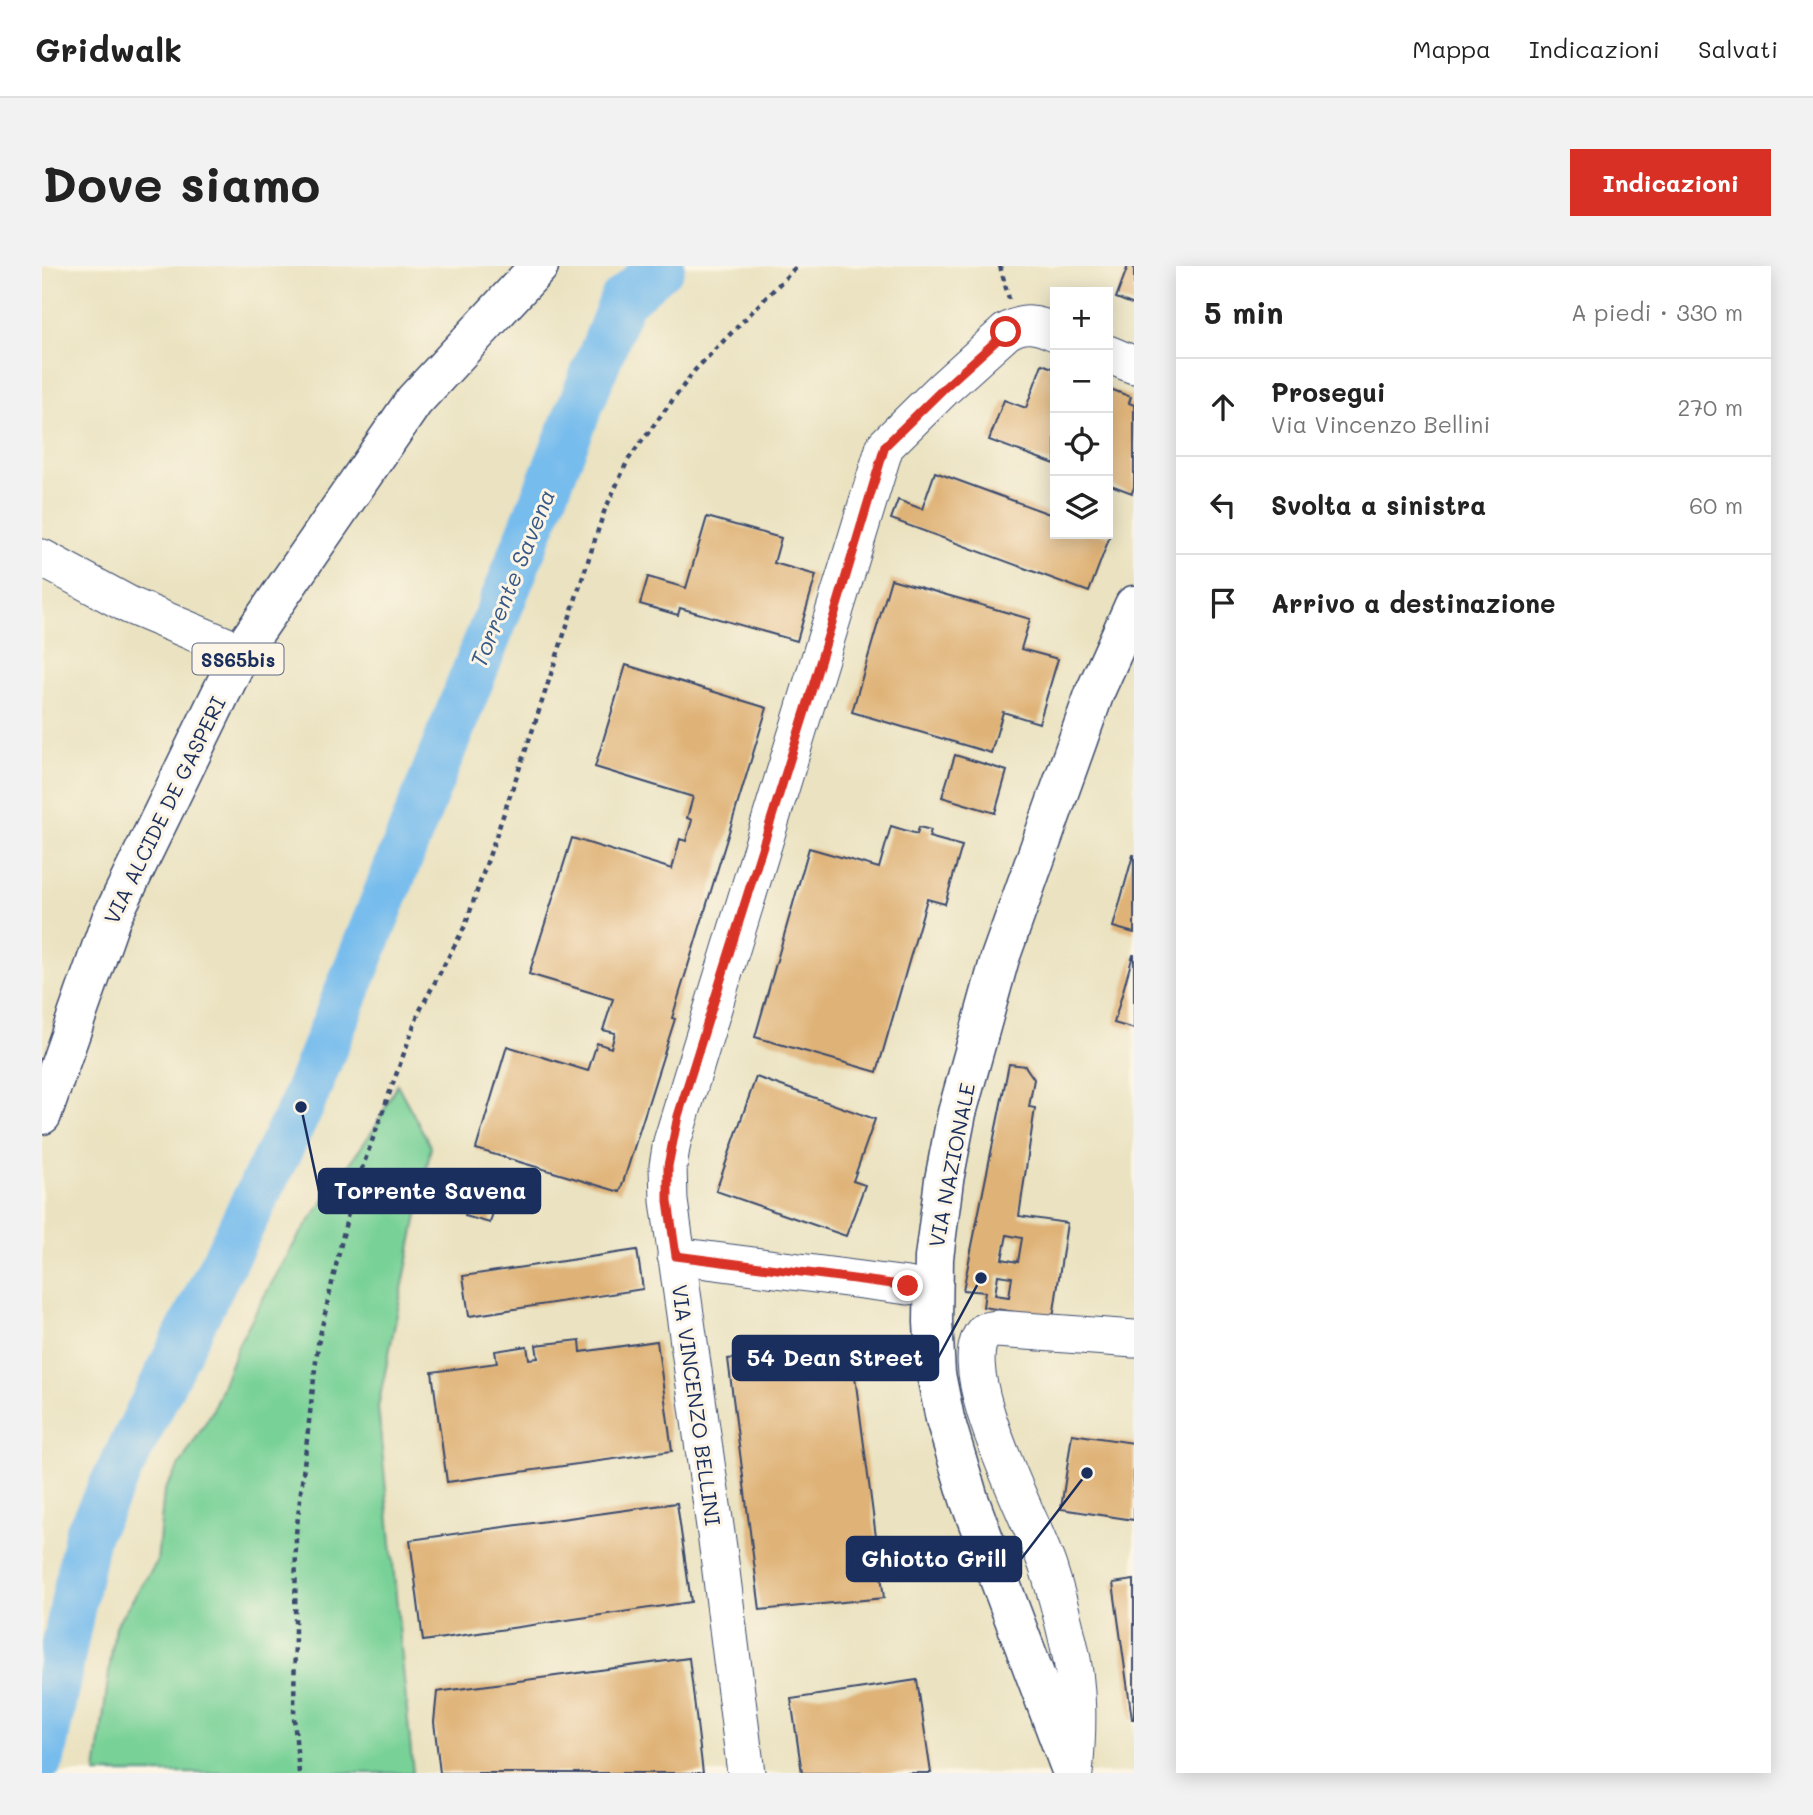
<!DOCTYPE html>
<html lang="it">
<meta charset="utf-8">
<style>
body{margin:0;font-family:Mali,sans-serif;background:#f2f2f2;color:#222}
.controls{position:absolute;right:21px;top:21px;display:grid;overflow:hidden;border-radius:0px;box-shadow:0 4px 18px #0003}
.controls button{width:63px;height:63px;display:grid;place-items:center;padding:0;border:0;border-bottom:2px solid #e0e0e0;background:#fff;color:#222;font:35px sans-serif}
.stop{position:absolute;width:21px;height:21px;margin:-16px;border:5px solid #d93025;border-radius:50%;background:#fff}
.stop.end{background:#d93025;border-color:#fff;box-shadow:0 2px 7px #0008}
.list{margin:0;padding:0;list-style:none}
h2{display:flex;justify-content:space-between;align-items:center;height:91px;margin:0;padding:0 28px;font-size:30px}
h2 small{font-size:23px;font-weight:400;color:#767676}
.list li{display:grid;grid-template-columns:46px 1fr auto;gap:21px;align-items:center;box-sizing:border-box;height:98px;padding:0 28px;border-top:2px solid #e0e0e0}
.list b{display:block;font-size:26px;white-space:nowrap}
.list p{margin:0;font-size:23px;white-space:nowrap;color:#767676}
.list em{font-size:23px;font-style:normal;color:#767676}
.icon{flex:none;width:38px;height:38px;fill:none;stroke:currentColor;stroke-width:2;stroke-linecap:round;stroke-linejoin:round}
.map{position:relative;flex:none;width:1092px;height:1507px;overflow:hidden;border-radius:0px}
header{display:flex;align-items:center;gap:42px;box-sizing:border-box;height:98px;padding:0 35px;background:#fff;border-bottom:2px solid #e0e0e0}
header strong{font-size:33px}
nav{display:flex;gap:38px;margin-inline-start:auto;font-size:24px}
.intro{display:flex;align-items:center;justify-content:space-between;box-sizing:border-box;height:168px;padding:0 42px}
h1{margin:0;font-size:49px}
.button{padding:18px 32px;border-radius:0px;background:#d93025;color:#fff;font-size:24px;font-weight:700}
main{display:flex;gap:42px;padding:0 42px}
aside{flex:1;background:#fff;border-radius:0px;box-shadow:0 4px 18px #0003}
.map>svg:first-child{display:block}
.green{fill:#78d197;stroke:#4a807a;stroke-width:2}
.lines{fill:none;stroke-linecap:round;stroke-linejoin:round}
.river{stroke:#76bced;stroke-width:46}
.building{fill:#dfb277;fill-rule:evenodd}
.minor-casing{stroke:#3a4a6d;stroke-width:39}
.major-casing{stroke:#3a4a6d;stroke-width:41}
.path{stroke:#3a4a6d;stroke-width:4.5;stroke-dasharray:5 5;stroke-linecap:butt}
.minor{stroke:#fff;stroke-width:37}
.major{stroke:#fff;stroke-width:38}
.route{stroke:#d93025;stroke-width:9}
.labels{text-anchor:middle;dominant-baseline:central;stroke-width:6;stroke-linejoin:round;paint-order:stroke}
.shield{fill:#fcf5e5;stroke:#5e6a86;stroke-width:2}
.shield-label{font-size:19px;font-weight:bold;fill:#1b2f5e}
.street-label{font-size:21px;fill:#1b2f5e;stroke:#fcf5e5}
.water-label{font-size:23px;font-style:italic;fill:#365989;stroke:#fcf5e5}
.leader{fill:none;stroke:#1b2f5e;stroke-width:2.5}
.callout-dot{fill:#1b2f5e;stroke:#fcf5e5;stroke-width:2.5}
.callout{fill:#1b2f5e;stroke:#1b2f5e;stroke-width:2.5}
.callout-label{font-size:23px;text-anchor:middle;font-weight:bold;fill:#fff}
</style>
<header>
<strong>Gridwalk</strong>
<nav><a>Mappa</a><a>Indicazioni</a><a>Salvati</a></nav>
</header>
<div class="intro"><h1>Dove siamo</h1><a class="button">Indicazioni</a></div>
<main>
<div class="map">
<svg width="1092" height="1507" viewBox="0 0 1092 1507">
<rect width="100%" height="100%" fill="#fcf5e5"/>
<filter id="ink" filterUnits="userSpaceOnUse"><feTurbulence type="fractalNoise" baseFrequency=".0143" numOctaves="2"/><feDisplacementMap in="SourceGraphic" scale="14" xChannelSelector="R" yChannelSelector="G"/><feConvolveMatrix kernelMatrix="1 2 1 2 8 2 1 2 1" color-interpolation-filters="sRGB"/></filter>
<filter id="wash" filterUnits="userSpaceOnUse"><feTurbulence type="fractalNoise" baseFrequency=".00686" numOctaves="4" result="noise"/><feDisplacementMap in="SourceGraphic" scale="28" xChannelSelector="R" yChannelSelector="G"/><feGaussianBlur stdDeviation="1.57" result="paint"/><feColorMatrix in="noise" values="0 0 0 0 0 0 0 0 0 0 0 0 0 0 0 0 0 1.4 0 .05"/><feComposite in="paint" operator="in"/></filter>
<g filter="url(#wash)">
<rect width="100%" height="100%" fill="#eae2c0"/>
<!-- green -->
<path class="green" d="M355 818 389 881 336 1141 371 1507H54L73 1360 115 1296 122 1225 170 1146 197 1077 224 1027 255 973 334 860Z"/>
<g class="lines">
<!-- river -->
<path class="river" d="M0 1492 45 1269 259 841 580 35 620 0"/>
</g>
<g id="blocks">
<!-- building -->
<path class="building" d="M1086 0H1092V39L1074 32Z
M1000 98 1013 103V198L947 174 962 134 984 142Z
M1066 122 1089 131 1087 137 1092 139V221L1090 227 1066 218Z
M893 206 1013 250V268H1061L1068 270 1047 326 849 253 856 234 880 243Z
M665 251 739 272 732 297 774 309 755 375 638 342 636 349 598 338 606 311 644 322Z
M849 313 988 353 979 383 1016 393 997 457 961 446 949 487 810 446Z
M584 399 725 442 630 752 633 753 578 926 434 883 465 780 546 805 555 777 569 782 573 767 561 764 571 733 487 708 530 572 630 603 638 573 644 575 650 554 645 552 651 531 553 501Z
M913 489 965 505 953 547 900 531Z
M849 560 875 568 877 561 889 564 887 571 920 580 903 638 885 633 835 806 713 771 767 582 837 602Z
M1091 589H1092V667L1071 661Z
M1091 689H1092V763L1072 757Z
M967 798 983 800 992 813 987 841 993 842 977 950 1025 957 1011 1052 941 1041 943 1026 921 1024ZM965 969 980 972 976 996 960 993ZM956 1009 970 1011 967 1031 953 1029Z
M714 811 833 853 811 915 823 919 804 970 674 925Z
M431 922 456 928 448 957 423 950Z
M595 984 601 1023 427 1050 421 1010Z
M538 1074 539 1086 615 1075 630 1185 405 1216 390 1106 455 1097 453 1085 485 1080 487 1093 496 1092 494 1079Z
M809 1080 842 1332 718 1344 686 1093Z
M1030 1168 1092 1177V1254L1019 1243Z
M635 1237 649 1336 381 1375 368 1274Z
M1092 1314V1453H1090L1071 1317Z
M647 1392 661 1507H398L392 1456 395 1426Z
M875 1414 889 1507H760L749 1433Z"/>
</g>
</g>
<g filter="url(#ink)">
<use href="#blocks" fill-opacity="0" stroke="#3a4a6d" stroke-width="2"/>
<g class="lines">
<defs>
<path id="minor" d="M1066 88 1092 99
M0 292 89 340 199 386
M634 990 866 1020
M704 1507 677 1289 627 935 626 900 630 876 843 180 901 123 964 66C982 55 995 58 1013 66
M1032 1507C1036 1464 1037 1421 1027 1379 1021 1353 1014 1326 1006 1301 991 1255 907 1103 943 1065L955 1063 1092 1073"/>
<path id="major" d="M0 849 69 653 199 386 372 135 497 0
M1030 1507 927 1233 903 1153 894 1108 891 1056 892 992 902 914 915 847 958 692 1053 426 1092 339"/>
</defs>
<!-- minor casing -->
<use href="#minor" class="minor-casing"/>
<!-- major casing -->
<use href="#major" class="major-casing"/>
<!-- path -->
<path class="path" d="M958 0 967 33
M257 1507 252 1452 254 1268 276 1078 310 930 377 746 423 660 493 457 562 246 586 194 653 104 755 0"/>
<!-- minor -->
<use href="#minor" class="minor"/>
<!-- major -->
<use href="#major" class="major"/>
</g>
</g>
<g class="lines" filter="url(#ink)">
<!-- route -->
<path class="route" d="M866 1020 634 990 626 935V900L636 850 767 433 843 180 901 123 964 66"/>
</g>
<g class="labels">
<!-- shield labels -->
<rect class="shield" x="150.5" y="377.5" width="91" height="31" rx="5"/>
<g class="shield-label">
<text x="196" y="393">SS65bis</text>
</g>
<!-- street labels -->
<g class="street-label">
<text transform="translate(122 544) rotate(-64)">VIA ALCIDE DE GASPERI</text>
<text transform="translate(909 899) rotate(-79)">VIA NAZIONALE</text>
<text transform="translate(655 1139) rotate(82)">VIA VINCENZO BELLINI</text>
</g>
<!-- water labels -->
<g class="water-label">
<text transform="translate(470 312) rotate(-68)">Torrente Savena</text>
</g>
</g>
<!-- callouts -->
<path class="leader" d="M259 841L277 925M939 1012L896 1092M1045 1207L979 1293"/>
<g class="callout-dot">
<circle cx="259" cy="841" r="7"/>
<circle cx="939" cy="1012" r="7"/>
<circle cx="1045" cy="1207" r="7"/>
</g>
<g class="callout">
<rect x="277" y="903" width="221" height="44" rx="7"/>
<rect x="691" y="1070" width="205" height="44" rx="7"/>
<rect x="805" y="1271" width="174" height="44" rx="7"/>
</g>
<g class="callout-label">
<text x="388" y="933">Torrente Savena</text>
<text x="793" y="1100">54 Dean Street</text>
<text x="892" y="1301">Ghiotto Grill</text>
</g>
</svg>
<div class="controls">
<button>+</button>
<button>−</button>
<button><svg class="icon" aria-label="locate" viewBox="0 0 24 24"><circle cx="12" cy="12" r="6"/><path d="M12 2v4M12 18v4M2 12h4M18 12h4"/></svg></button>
<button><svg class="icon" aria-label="layers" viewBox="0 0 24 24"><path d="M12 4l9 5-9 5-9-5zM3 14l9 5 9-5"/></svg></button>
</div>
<div class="stop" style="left:964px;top:66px"></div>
<div class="stop end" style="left:866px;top:1020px"></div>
</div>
<aside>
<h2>5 min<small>A piedi · 330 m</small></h2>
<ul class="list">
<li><svg class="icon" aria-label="ahead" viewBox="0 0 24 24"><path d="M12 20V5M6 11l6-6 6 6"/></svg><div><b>Prosegui</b><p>Via Vincenzo Bellini</p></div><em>270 m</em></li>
<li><svg class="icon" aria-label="left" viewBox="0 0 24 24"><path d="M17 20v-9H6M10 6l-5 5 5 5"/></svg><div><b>Svolta a sinistra</b></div><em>60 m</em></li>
<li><svg class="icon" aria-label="arrive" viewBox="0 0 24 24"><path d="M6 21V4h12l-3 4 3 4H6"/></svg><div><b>Arrivo a destinazione</b></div></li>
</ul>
</aside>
</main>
